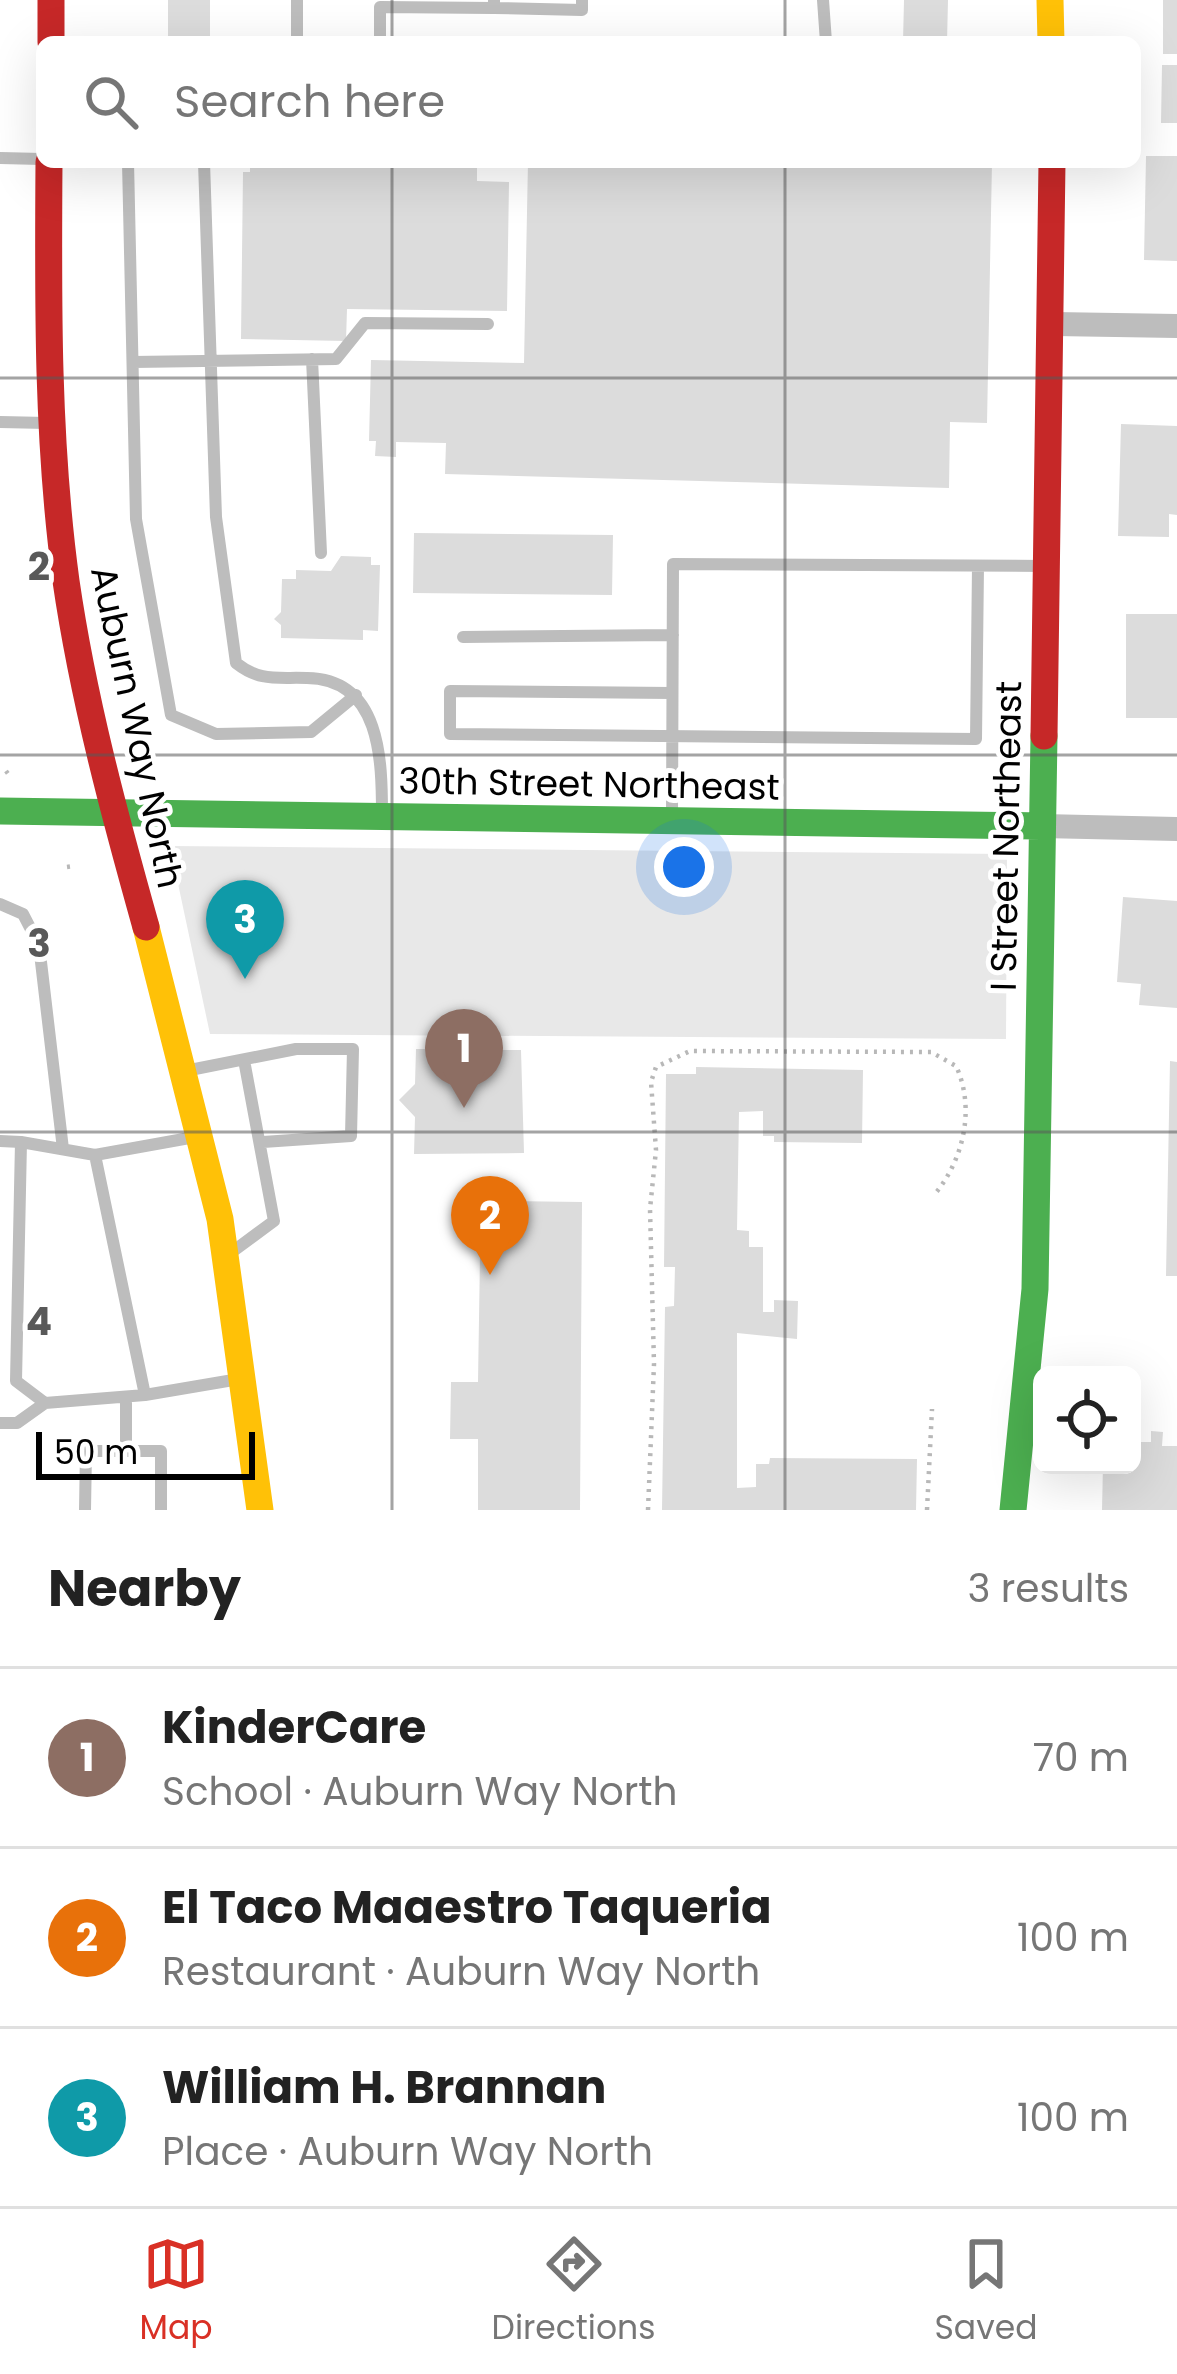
<!DOCTYPE html>
<meta charset="utf-8">
<style>
body{margin:0;font-family:Poppins,sans-serif;background:#f6f6f6;color:#222}
.controls{position:absolute;right:36px;bottom:36px;display:grid;overflow:hidden;border-radius:18px;box-shadow:0 12px 48px #0002}
.controls button{width:108px;height:108px;display:grid;place-items:center;padding:0;border:0;border-bottom:3px solid #e0e0e0;background:#fff;color:#222;font:60px sans-serif}
.scale{position:absolute;left:36px;bottom:30px;width:219px;box-sizing:border-box;padding-left:12px;border:6px solid #000;border-top:0;font-size:33px;line-height:42px;white-space:nowrap;color:#000;-webkit-text-stroke:9px #fff;paint-order:stroke}
.you{position:absolute;left:684px;top:867px;width:42px;height:42px;margin:-30px;border:9px solid #fff;border-radius:50%;background:#1a73e8;box-shadow:0 0 0 18px #1a73e833}
.badge{display:grid;place-items:center;width:78px;height:78px;border-radius:50%;background:#d93025;color:#fff;font-size:39px;font-weight:700}
.pin{position:absolute;translate:-50% -99px;filter:drop-shadow(0 3px 6px #0008)}
.pin::after{content:'';position:absolute;top:63px;width:42px;height:36px;background:inherit;clip-path:polygon(0 0,100% 0,50% 100%)}
.list{margin:0;padding:0;list-style:none}
h2{display:flex;justify-content:space-between;align-items:center;height:156px;margin:0;padding:0 48px;font-size:51px}
h2 small{font-size:39px;font-weight:400;color:#767676}
.list li{display:grid;grid-template-columns:78px 1fr auto;gap:36px;align-items:center;box-sizing:border-box;height:180px;padding:0 48px;border-top:3px solid #e0e0e0}
.list b{display:block;font-size:45px;white-space:nowrap}
.list p{margin:0;font-size:39px;white-space:nowrap;color:#767676}
.list em{font-size:39px;font-style:normal;color:#767676}
.icon{flex:none;width:66px;height:66px;fill:none;stroke:currentColor;stroke-width:2;stroke-linecap:round;stroke-linejoin:round}
.map{position:relative;flex:none;width:1177px;height:1510px;overflow:hidden}
.search{position:absolute;background:#fff;box-shadow:0 12px 48px #0002;left:36px;right:36px;top:36px;height:132px;display:flex;align-items:center;gap:30px;box-sizing:border-box;padding:0 42px;border-radius:18px;color:#767676;font-size:45px}
.sheet{height:696px;background:#fff}
nav{display:flex;justify-content:space-around;align-items:center;box-sizing:border-box;height:168px;border-top:3px solid #e0e0e0;background:#fff;font-size:33px;color:#767676}
nav a{display:grid;justify-items:center;gap:6px}
nav .on{color:#d93025}
.map>svg:first-child{display:block}
.green{fill:#e8e8e8}
.building{fill:#dcdcdc}
.lines{fill:none;stroke-linecap:round;stroke-linejoin:round}
.path{stroke:#b8b8b8;stroke-width:4.5;stroke-dasharray:3 6;stroke-linecap:butt}
.lane{stroke:#bdbdbd;stroke-width:12}
.street{stroke:#bdbdbd;stroke-width:24}
.fast{stroke:#4caf50;stroke-width:27}
.slow{stroke:#ffc107;stroke-width:27}
.jam{stroke:#c62828;stroke-width:27}
.grid{fill:none;stroke:#595959;stroke-width:3;stroke-opacity:0.55}
.labels{text-anchor:middle;dominant-baseline:central;stroke-width:10;stroke-linejoin:round;paint-order:stroke}
.street-label{font-size:36px;fill:#000;stroke:#fff}
.grid-label{font-size:39px;text-anchor:middle;font-weight:bold;fill:#595959;stroke:#fff;stroke-width:10;stroke-linejoin:round;paint-order:stroke}
</style>
<div class="map">
<svg width="1177" height="1510" viewBox="0 0 1177 1510">
<rect width="100%" height="100%" fill="#fff"/>
<!-- green -->
<path class="green" d="M170 846 1007 854 1006 1039 210 1034Z"/>
<!-- building -->
<path class="building" d="M168 0H210V42H168Z
M904 0H948L947 42H903Z
M1163 0H1177V54H1163Z
M1162 65H1177V123H1161Z
M1146 156H1177V261L1144 260Z
M250 162H467L477 164V181L509 182 507 311 347 309 346 341 241 339 243 172H250Z
M528 162H992L987 423 950 422 949 488 445 474 446 443 396 442V457L375 456 376 441H369L371 360 524 363Z
M1121 424 1177 426V515L1169 514V537L1118 536Z
M414 533 613 535 612 595 413 593Z
M341 556 371 557V565H380L378 631 363 630V640L281 638V625L274 619 281 612 282 579H296V570L331 571Z
M1126 614H1177V718H1126Z
M1123 897 1177 901V1008L1139 1005 1141 984 1117 982Z
M416 1049 521 1050 524 1153 414 1154 415 1117 399 1100 415 1084Z
M1170 1061 1177 1062V1276H1166Z
M696 1067 863 1070 862 1143 774 1142V1136H763V1111L739 1112 737 1230 749 1231V1247H763V1312H774V1300L798 1301 797 1339 737 1333V1488L756 1487V1464H769L770 1458 917 1459 916 1510H662L665 1307 674 1306 675 1267H664L666 1074H696Z
M481 1193 499 1194V1201L582 1202 580 1510H478V1439H450L451 1382H478Z
M1151 1431 1163 1432 1162 1446H1177V1510H1102L1103 1465H1132V1442H1151Z"/>
<g class="lines">
<!-- path -->
<path class="path" d="M6 771 9 775
M169 866 178 867 174 861
M67 867 74 866
M648 1510 654 1364 650 1209 656 1150 651 1082 656 1067 690 1051 931 1052 956 1066C976 1109 963 1161 934 1195
M927 1510 932 1409"/>
<!-- lane -->
<path class="lane" d="M297 0V42
M823 0 826 42
M494 8 582 10V0
M380 42V7L494 8V0
M0 158 42 159
M128 162 136 519 171 715 216 734 311 732 356 695
M204 162 216 517 236 663C260 682 277 677 307 678 381 679 382 760 382 816
M312 359 321 553
M133 362 336 359 365 323 488 324
M0 422 47 423
M463 637 673 635
M672 693 450 691V734L976 739 978 566
M672 818 673 564 1047 566
M0 904 23 914 39 945 63 1149
M190 1070 296 1049H353L351 1136 263 1142
M195 1137 95 1155 145 1395 245 1378
M0 1141 21 1142
M95 1155 21 1142 16 1381 45 1403 145 1395
M232 1252 274 1221 244 1060
M0 1423H17L45 1403
M126 1451V1398
M85 1510 86 1451H161V1510"/>
<!-- street -->
<path class="street" d="M1054 324 1177 326
M1042 826 1177 829"/>
<!-- fast -->
<path class="fast" d="M0 811 1042 826
M1013 1510 1035 1289 1044 736"/>
<!-- slow -->
<path class="slow" d="M1050 0 1051 42
M146 927 220 1219 260 1510"/>
<!-- jam -->
<path class="jam" d="M51 0V42
M49 162C48 302 47 442 66 581 83 698 114 813 146 927
M1044 736 1052 162"/>
</g>
<!-- grid -->
<path class="grid" d="M392 0V42M785 0V42M392 162V1510M785 162V1510M0 378H1177M0 755H1177M0 1132H1177"/>
<g class="labels">
<!-- street labels -->
<g class="street-label">
<text transform="translate(137 727) rotate(78)">Auburn Way North</text>
<text transform="translate(589 784) rotate(1)">30th Street Northeast</text>
<text transform="translate(1006 836) rotate(-89)">I Street Northeast</text>
</g>
</g>
<g class="grid-label">
<text x="39" y="580">2</text>
<text x="39" y="957">3</text>
<text x="39" y="1335">4</text>
</g>
</svg>
<div class="controls">
<button><svg class="icon" aria-label="locate" viewBox="0 0 24 24"><circle cx="12" cy="12" r="6"/><path d="M12 2v4M12 18v4M2 12h4M18 12h4"/></svg></button>
</div>
<div class="scale">50 m</div>
<div class="you"></div>
<div class="pin badge" style="left:464px;top:1108px;background:#8d6e63">1</div>
<div class="pin badge" style="left:490px;top:1275px;background:#e8710a">2</div>
<div class="pin badge" style="left:245px;top:979px;background:#0f9aa8">3</div>
<div class="search"><svg class="icon" aria-label="search" viewBox="0 0 24 24"><circle cx="10" cy="10" r="6"/><path d="M15 15l6 6"/></svg>Search here</div>
</div>
<section class="sheet">
<h2>Nearby<small>3 results</small></h2>
<ul class="list">
<li><span class="badge" style="background:#8d6e63">1</span><div><b>KinderCare</b><p>School · Auburn Way North</p></div><em>70 m</em></li>
<li><span class="badge" style="background:#e8710a">2</span><div><b>El Taco Maaestro Taqueria</b><p>Restaurant · Auburn Way North</p></div><em>100 m</em></li>
<li><span class="badge" style="background:#0f9aa8">3</span><div><b>William H. Brannan</b><p>Place · Auburn Way North</p></div><em>100 m</em></li>
</ul>
</section>
<nav>
<a class="on"><svg class="icon" aria-label="map" viewBox="0 0 24 24"><path d="M3 6l6-2 6 2 6-2v14l-6 2-6-2-6 2zM9 4v14M15 6v14"/></svg>Map</a>
<a><svg class="icon" aria-label="directions" viewBox="0 0 24 24"><path d="M12 3l9 9-9 9-9-9zM9 14v-3h6M13 9l2 2-2 2"/></svg>Directions</a>
<a><svg class="icon" aria-label="saved" viewBox="0 0 24 24"><path d="M7 4h10v16l-5-4-5 4z"/></svg>Saved</a>
</nav>
